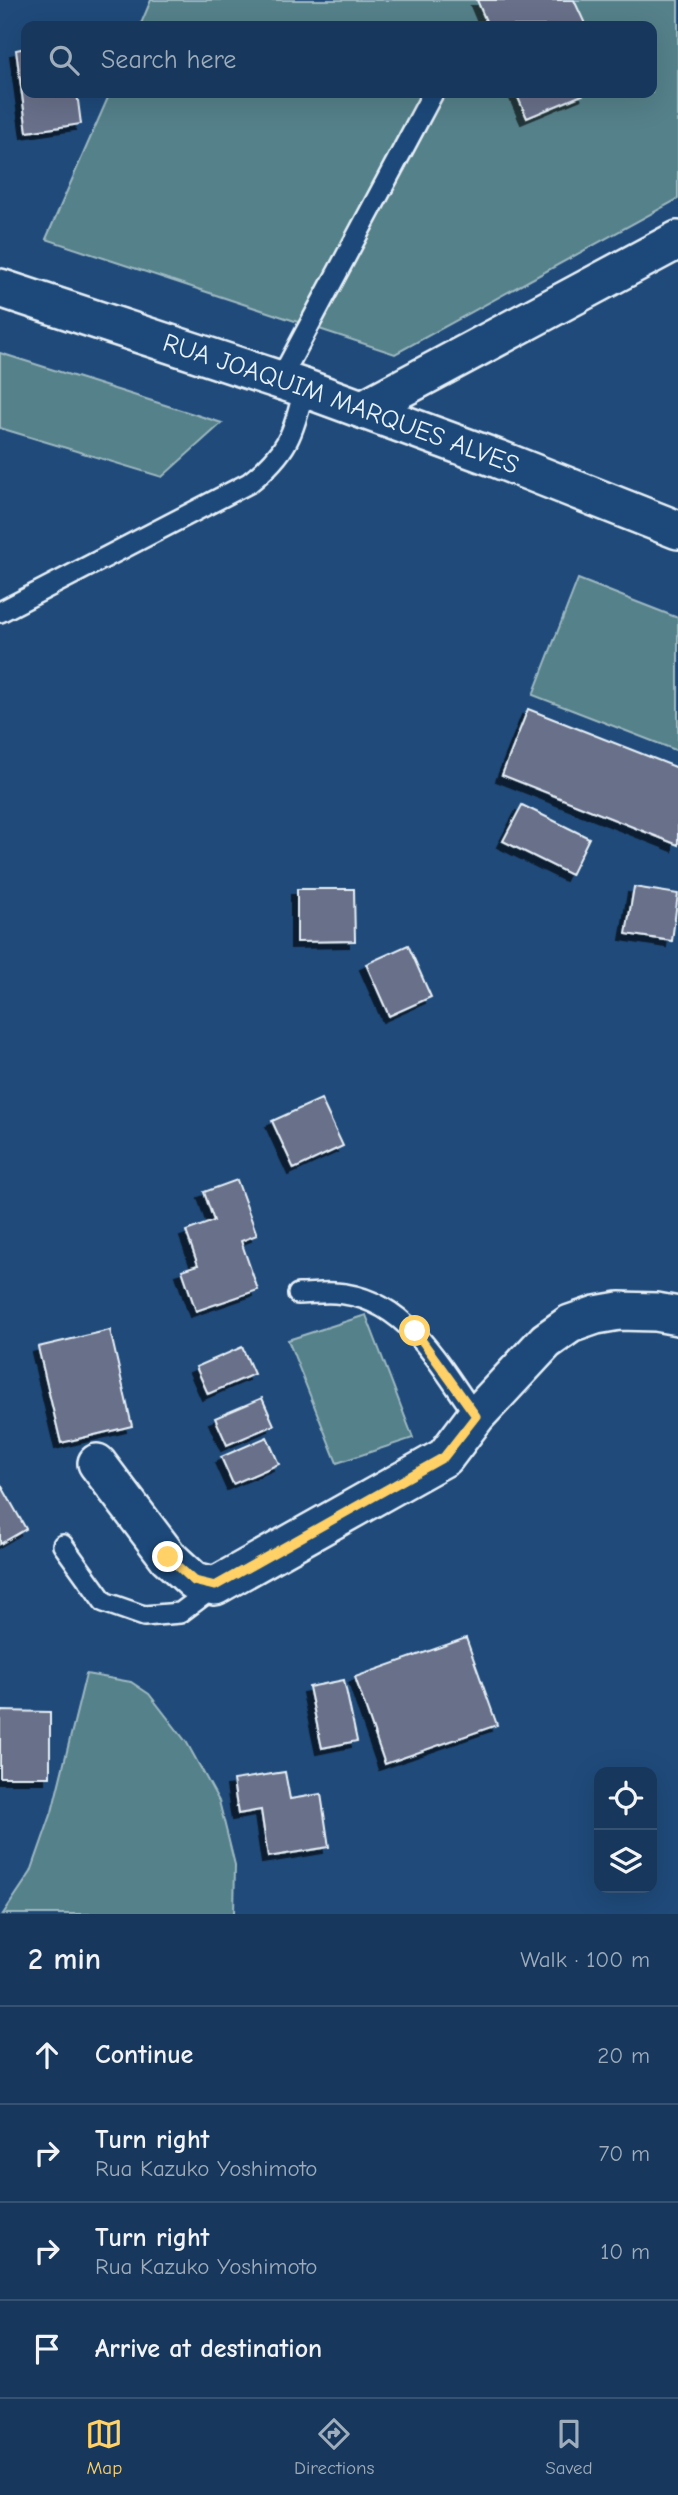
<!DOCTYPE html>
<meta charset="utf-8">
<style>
body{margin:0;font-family:"Comic Neue",sans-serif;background:#244365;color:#f1f3f6}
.controls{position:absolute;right:21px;bottom:21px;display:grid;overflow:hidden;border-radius:14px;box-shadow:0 7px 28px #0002}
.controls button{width:63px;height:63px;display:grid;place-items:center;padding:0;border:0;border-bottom:2px solid #365272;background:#17385c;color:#f1f3f6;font:35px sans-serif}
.stop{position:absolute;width:21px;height:21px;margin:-16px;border:5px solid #ffd166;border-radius:50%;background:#fff}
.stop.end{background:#ffd166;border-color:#fff;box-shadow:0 2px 7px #0008}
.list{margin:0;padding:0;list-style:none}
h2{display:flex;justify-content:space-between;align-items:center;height:91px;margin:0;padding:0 28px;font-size:30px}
h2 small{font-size:23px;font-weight:400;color:#9eacbb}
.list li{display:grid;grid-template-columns:46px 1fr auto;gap:21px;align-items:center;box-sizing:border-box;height:98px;padding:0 28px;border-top:2px solid #365272}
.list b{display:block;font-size:26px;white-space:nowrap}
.list p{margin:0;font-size:23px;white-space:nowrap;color:#9eacbb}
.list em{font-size:23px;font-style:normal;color:#9eacbb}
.icon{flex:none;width:38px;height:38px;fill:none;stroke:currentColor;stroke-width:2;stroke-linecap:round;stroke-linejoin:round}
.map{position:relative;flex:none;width:678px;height:1914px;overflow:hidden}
.search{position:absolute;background:#17385c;box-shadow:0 7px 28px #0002;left:21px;right:21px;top:21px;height:77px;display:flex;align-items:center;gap:18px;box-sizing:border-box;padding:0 24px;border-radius:14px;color:#9eacbb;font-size:26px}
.sheet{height:483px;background:#17385c}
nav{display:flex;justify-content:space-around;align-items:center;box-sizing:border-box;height:98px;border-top:2px solid #365272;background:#17385c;font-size:19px;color:#9eacbb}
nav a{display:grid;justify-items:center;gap:4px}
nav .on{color:#ffd166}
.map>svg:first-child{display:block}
.green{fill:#54818a;stroke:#9eb9c1;stroke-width:2}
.building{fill:#676f8a;stroke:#e8f1f8;stroke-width:2;filter:url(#shadow)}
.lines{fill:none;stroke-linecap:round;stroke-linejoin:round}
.service-casing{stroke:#e8f1f8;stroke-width:24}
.minor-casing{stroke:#e8f1f8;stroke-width:42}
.service{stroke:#1f4a7a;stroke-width:19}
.minor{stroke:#1f4a7a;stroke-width:37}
.route{stroke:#ffd166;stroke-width:9}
.labels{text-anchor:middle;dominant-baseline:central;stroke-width:5;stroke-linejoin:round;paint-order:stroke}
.street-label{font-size:26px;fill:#e8f1f8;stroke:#1f4a7a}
</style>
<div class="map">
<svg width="678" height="1914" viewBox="0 0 678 1914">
<defs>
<filter id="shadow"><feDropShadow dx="-6" dy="6" stdDeviation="0" flood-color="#0009"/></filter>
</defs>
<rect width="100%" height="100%" fill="#1f4a7a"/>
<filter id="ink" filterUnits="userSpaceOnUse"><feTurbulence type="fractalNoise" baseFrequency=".0143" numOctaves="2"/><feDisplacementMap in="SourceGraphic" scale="14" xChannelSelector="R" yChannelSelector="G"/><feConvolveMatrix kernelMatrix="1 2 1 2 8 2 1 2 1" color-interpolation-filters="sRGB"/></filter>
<g filter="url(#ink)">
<!-- green -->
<path class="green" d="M151 0H678V199L395 354 46 239 110 93H652V26H140Z
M0 353 222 423 162 477 0 428Z
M578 579 678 618V751L533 695Z
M366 1315 413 1438 337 1463 288 1340Z
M86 1674 131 1682 149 1694 187 1743 219 1801 235 1865 234 1914H3L31 1872 52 1812Z"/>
<!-- building -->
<path class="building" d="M477 0H574L586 26H488Z
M26 48V93H77L81 124 27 132 16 50Z
M516 93H587L527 118Z
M528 709 678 768V845L502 775Z
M522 805 589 838 571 875 503 841Z
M634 887 678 894 672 941 626 934Z
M297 889H354L355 941 297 942Z
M408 945 431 997 389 1016 366 964Z
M321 1099 343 1146 294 1169 272 1121Z
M237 1180 257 1235 241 1241 258 1290 196 1311 182 1270 198 1265 186 1231 214 1221 204 1192Z
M110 1330 132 1426 61 1443 38 1347Z
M242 1347 254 1374 208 1394 196 1367Z
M262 1398 274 1425 227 1445 215 1418Z
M267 1437 279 1464 233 1484 221 1457Z
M0 1483 26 1529 0 1544Z
M466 1638 497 1725 385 1764 355 1677Z
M344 1680 357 1741 322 1748 309 1687Z
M0 1711 50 1712V1777H0Z
M285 1772 290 1799 321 1794 329 1847 268 1857 261 1810 238 1814 233 1780Z"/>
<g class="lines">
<defs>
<path id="service" d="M280 380 433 93
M0 612 249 483C287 453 294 434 304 388
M298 1294C310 1294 323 1292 335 1293 406 1297 439 1365 476 1416
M63 1545 104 1602 144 1616 180 1613 216 1586"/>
<g id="minor">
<path id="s1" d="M0 288 304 388 498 459 678 530"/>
<path d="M363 409 678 240"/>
<path d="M97 1463 168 1557 194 1581 215 1586 445 1457 476 1416 546 1341 570 1324 596 1315 619 1311 656 1312 678 1316"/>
</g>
</defs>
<!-- service casing -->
<use href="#service" class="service-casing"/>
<!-- minor casing -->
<use href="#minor" class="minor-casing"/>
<!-- service -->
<use href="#service" class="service"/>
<!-- minor -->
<use href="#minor" class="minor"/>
</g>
</g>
<g class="lines" filter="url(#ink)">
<!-- route -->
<path class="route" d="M168 1557 194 1581 215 1586 444 1457 476 1416 415 1331"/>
</g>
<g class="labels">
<!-- street labels -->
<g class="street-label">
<text stroke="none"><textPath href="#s1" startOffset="360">RUA JOAQUIM MARQUES ALVES</textPath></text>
</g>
</g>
</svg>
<div class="controls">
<button><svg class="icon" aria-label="locate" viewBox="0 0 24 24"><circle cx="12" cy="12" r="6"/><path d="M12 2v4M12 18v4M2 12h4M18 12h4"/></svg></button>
<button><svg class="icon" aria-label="layers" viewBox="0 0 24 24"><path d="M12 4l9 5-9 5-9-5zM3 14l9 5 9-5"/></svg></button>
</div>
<div class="stop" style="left:415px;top:1331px"></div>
<div class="stop end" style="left:168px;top:1557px"></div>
<div class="search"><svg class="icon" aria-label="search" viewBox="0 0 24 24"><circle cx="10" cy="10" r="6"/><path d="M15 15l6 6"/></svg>Search here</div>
</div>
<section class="sheet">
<h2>2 min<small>Walk · 100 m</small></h2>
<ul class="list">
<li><svg class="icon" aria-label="ahead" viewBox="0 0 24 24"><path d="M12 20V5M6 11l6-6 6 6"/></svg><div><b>Continue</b></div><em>20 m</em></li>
<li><svg class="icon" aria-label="right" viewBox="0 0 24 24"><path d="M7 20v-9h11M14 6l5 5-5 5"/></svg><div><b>Turn right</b><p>Rua Kazuko Yoshimoto</p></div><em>70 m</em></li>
<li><svg class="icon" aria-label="right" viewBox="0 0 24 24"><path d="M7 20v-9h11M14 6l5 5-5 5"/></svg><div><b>Turn right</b><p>Rua Kazuko Yoshimoto</p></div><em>10 m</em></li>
<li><svg class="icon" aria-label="arrive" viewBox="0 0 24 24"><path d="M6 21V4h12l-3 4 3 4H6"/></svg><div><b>Arrive at destination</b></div></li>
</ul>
</section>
<nav>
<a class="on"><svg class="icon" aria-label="map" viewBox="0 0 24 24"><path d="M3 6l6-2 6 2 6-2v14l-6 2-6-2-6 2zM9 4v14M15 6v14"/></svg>Map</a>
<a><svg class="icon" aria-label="directions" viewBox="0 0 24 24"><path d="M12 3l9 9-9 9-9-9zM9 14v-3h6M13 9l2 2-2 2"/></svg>Directions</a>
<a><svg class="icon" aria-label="saved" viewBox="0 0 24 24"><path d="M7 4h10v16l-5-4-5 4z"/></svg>Saved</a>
</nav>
